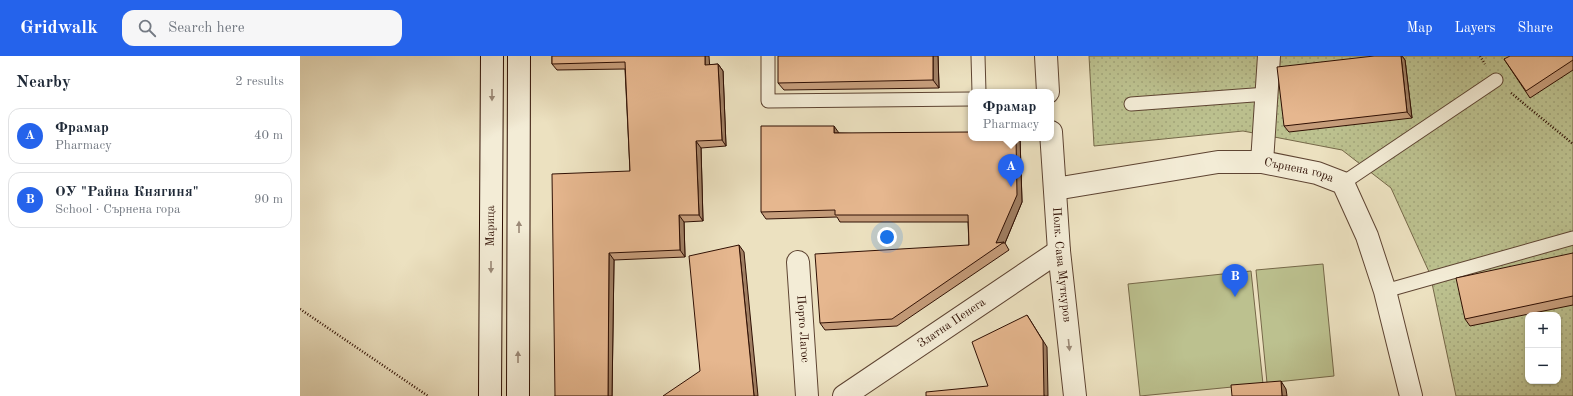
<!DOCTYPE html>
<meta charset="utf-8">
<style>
body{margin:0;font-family:"Old Standard TT",serif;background:#f6f6f7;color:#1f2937}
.controls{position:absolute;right:12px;bottom:12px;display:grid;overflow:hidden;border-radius:8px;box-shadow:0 1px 3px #0004}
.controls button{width:36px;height:36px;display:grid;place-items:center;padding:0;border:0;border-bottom:1px solid #e0e1e3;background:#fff;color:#1f2937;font:20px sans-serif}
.you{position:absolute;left:587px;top:181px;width:14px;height:14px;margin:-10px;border:3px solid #fff;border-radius:50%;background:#1a73e8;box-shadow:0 0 0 6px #1a73e833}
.badge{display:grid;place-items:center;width:26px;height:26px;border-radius:50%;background:#2563eb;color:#fff;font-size:13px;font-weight:700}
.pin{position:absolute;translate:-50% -33px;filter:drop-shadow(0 1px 2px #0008)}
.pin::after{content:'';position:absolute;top:21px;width:14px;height:12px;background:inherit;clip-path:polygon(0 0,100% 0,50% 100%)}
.popup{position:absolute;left:668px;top:33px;width:86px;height:52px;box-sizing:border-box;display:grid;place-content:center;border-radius:8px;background:#fff;filter:drop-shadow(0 1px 3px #0005);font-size:13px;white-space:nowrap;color:#747a83}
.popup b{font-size:15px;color:#1f2937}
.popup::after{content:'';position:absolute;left:50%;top:100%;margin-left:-8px;border:8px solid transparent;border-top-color:#fff}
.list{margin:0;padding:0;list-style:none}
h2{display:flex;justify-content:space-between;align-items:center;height:52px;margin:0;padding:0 16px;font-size:17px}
h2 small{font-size:13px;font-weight:400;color:#747a83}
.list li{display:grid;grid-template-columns:26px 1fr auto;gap:12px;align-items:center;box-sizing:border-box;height:56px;margin:0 8px 8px;padding:0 8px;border:1px solid #e0e1e3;border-radius:12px}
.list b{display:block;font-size:15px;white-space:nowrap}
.list p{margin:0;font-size:13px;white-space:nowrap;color:#747a83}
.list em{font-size:13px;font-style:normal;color:#747a83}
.icon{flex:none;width:22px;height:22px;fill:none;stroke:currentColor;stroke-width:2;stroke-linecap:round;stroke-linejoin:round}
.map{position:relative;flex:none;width:1273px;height:340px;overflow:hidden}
header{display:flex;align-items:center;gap:24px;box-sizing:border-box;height:56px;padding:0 20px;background:#2563eb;color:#fff}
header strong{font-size:19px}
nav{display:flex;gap:22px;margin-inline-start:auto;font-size:14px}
.search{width:280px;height:36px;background:#f6f6f7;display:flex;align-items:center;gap:10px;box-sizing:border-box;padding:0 14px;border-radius:12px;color:#747a83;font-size:15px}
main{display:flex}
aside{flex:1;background:#fff}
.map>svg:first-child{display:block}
.grass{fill:url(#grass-dots);stroke:#766849;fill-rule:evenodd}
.pitch{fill:#bcc18f;stroke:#766849}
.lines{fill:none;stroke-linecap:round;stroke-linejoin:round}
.lane-casing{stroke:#5e4432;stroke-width:15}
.street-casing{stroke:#5e4432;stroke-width:24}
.secondary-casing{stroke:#2f0f03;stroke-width:24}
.path{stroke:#2f0f03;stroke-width:2.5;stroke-dasharray:1 2;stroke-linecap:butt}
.lane{stroke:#f3ecd6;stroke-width:13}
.street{stroke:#f3ecd6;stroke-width:22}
.secondary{stroke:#f3ecd6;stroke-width:22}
.wall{fill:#c69d7b;stroke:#2f0f03}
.shaded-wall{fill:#a18064;stroke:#2f0f03}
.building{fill:#e6b78f;stroke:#2f0f03}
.oneway{fill:#9b8977}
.labels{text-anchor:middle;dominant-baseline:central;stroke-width:3;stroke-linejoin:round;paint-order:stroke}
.street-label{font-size:12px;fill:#2f0f03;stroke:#f3ecd6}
</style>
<header>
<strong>Gridwalk</strong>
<div class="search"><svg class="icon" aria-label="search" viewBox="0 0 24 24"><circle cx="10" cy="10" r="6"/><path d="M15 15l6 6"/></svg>Search here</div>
<nav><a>Map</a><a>Layers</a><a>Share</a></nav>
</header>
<main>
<aside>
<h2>Nearby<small>2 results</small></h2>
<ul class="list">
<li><span class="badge">A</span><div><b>Фрамар</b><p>Pharmacy</p></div><em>40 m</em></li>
<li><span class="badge">B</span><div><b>ОУ &quot;Райна Княгиня&quot;</b><p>School · Сърнена гора</p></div><em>90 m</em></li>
</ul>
</aside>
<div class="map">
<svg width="1273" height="340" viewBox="0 0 1273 340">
<defs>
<pattern id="grass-dots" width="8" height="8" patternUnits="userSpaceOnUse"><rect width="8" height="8" fill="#bcc18f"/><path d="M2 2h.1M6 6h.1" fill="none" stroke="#a2a57a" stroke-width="1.8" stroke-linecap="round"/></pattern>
</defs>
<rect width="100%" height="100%" fill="#ece1c0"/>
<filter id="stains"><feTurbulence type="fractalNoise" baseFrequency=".005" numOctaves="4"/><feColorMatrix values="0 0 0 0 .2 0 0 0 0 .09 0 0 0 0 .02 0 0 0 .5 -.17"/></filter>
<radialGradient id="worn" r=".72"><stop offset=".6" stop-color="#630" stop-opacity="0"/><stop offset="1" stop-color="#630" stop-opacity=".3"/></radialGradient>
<!-- grass -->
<path class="grass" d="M789 0H1273V340H1156L1130 218 1091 132 1042 94 943 75 794 90ZM1228 259H1258V325H1228Z"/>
<!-- pitch -->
<path class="pitch" d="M1023 208 1034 320 967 327 956 214Z
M951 215 963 328 840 340 828 228Z"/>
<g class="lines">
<defs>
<path id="lane" d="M468 0V45L671 43
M678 0 679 36
M831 48 967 38
M1043 127 1196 24
M1085 235 1273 182"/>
<g id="street">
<path d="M746 0 748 36"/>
<path id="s1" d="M751 76 759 195 775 340"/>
<path d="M962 106 969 0"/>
<path id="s2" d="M755 133 918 106H962L1017 117 1043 127 1067 180 1085 235 1111 340"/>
<path id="s3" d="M498 206 507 340"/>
<path id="s4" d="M544 340 759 195"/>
</g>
<g id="secondary">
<path id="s5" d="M190 340 192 0"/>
<path d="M218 340 219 0"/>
</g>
</defs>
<!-- lane casing -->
<use href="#lane" class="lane-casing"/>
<!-- street casing -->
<use href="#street" class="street-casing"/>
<!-- secondary casing -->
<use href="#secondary" class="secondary-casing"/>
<!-- path -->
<path class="path" d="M1180 0 1185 8
M1211 37 1273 88
M0 253 128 340"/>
<!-- lane -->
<use href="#lane" class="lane"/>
<!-- street -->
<use href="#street" class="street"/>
<!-- secondary -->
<use href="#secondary" class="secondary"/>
</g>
<!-- wall -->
<path class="wall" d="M252 0 410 9 418 8 423 15 426 90 401 92 403 165 384 166 385 201 314 204 312 340H255L330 115 325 13 257 14 252 8Z
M638 0 639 32 484 34 478 27Z
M1074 0H1102L1105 4 1112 62 989 76 984 70Z
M1273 0V14L1230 42 1204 3Z
M539 77 671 82H720L722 146 705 187 709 194 597 270 525 274 520 267 669 189 668 166H540L537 161 466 163 461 156Z
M1273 197V249L1170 270 1165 263Z"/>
<!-- shaded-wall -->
<path class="shaded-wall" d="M405 0H409L410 15 405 9Z
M633 0H638L639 32 633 24Z
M1101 0H1102L1105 4 1112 62 1107 56Z
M418 8 423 15 426 90 422 84Z
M534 70 539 77H534Z
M716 82H720L722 146 705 187H696Z
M396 85 401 92 403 165 399 159Z
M379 159 384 166 385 201 380 194Z
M439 189 444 196 458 340H454Z
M309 197 314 204 312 340H308Z
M727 259 747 291 748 340H744Z
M981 325 986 333 987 340H982Z"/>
<!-- building -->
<path class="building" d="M252 0H405V9L418 8 422 84 396 85 399 159H379L380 194 309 197 308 340H255L252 118 330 115 325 6 252 8Z
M478 0H633V24L478 27Z
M1074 0H1101L1107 56 984 70 977 11Z
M1210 0H1273V4L1226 35 1204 3Z
M461 70H534V77L671 76V82H716L717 139 696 187 704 186 592 263 520 267 515 198 669 189 668 159H535V154L461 156Z
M439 189 454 340H363L400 315 389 200Z
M1273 197V240L1165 263 1156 222Z
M727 259 743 285 744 340H626V336L688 330 672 286Z
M981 325 982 340H932L931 329Z"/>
<!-- one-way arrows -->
<defs><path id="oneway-solid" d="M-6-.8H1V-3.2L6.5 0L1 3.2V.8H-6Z"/></defs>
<g class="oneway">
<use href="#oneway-solid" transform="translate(192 39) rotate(90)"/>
<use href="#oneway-solid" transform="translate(219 171) rotate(-90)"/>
<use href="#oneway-solid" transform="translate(191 211) rotate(90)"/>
<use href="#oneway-solid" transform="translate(769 289) rotate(84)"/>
<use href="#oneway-solid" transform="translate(218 301) rotate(-90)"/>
</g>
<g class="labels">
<!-- street labels -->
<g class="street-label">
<text stroke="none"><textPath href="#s2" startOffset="247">Сърнена гора</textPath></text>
<text stroke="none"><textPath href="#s5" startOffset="170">Марица</textPath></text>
<text stroke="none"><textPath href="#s1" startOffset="133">Полк. Сава Муткуров</textPath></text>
<text stroke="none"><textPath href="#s4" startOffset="130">Златна Пенега</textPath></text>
<text stroke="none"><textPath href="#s3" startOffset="67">Порто Лагос</textPath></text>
</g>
</g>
<rect width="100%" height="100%" filter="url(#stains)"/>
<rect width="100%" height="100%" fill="url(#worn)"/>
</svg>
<div class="controls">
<button>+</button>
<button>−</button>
</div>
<div class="you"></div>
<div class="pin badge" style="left:711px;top:131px">A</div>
<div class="popup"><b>Фрамар</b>Pharmacy</div>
<div class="pin badge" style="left:935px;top:241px">B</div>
</div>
</main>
